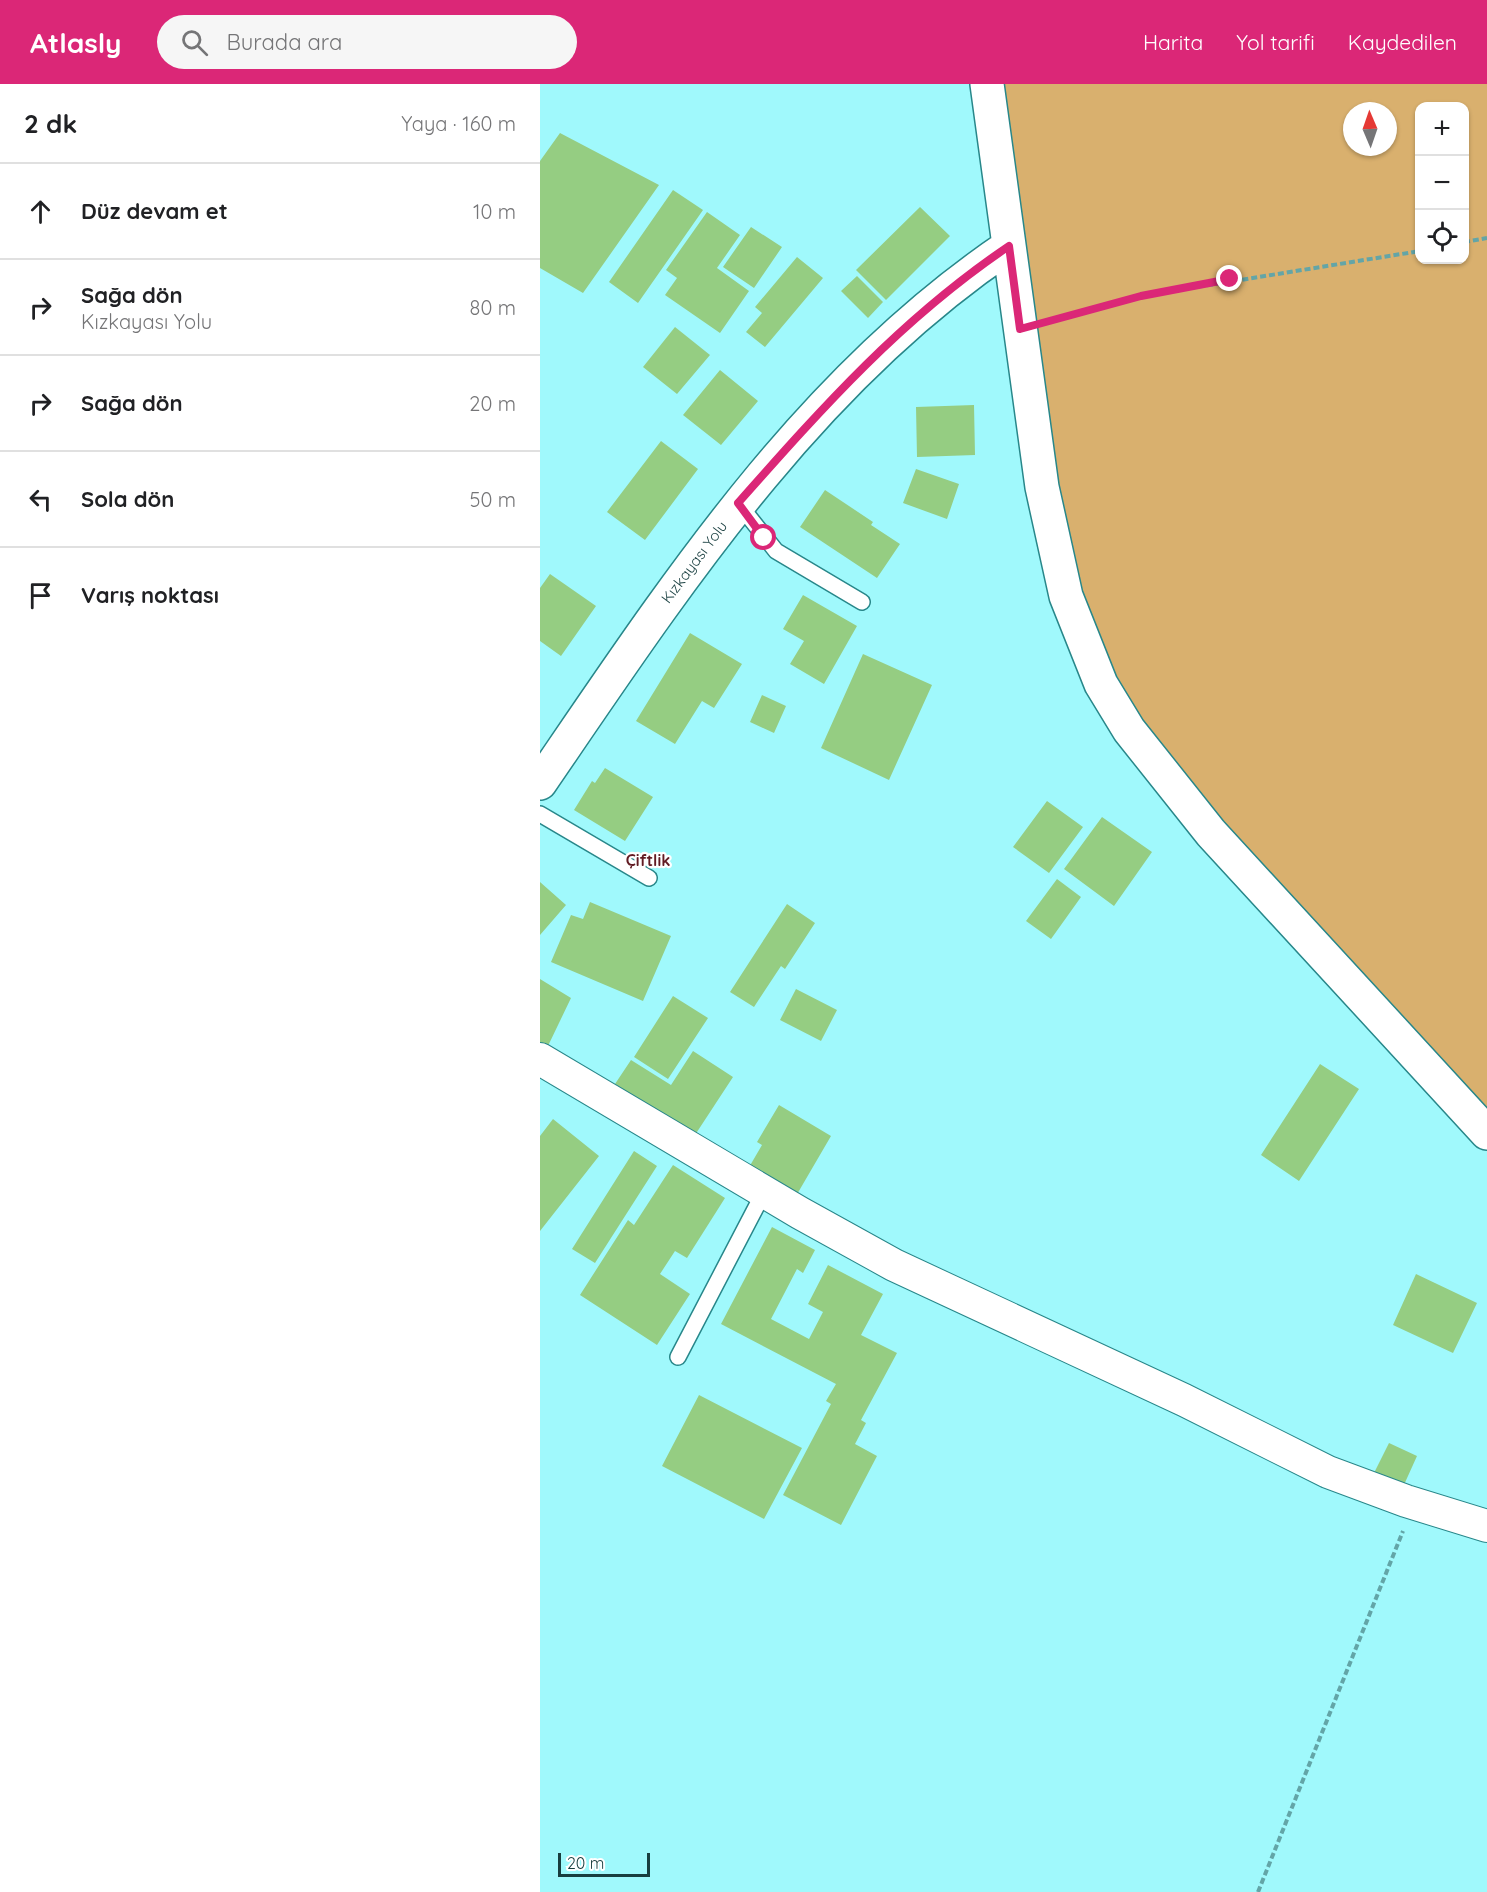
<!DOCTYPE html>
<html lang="tr">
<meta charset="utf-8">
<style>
body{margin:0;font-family:Quicksand,sans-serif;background:#f6f6f6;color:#202124}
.controls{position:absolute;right:18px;top:18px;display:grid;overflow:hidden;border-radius:12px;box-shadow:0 2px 4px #0004}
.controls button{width:54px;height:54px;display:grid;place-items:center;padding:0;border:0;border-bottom:2px solid #e0e0e0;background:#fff;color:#202124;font:30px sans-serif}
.compass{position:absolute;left:803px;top:18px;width:54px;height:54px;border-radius:50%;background:#fff;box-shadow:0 2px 4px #0004;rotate:358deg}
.scale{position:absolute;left:18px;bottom:15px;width:92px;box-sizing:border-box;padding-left:6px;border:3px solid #183e3f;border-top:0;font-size:16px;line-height:21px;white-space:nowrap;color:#183e3f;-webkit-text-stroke:4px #fff;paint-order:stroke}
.stop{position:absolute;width:18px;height:18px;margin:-14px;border:4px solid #db2777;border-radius:50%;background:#fff}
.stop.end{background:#db2777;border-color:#fff;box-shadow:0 2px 6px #0008}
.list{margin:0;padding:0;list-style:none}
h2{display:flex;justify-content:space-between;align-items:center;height:78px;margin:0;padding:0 24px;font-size:26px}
h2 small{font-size:20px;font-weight:400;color:#757577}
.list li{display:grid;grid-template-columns:39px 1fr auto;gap:18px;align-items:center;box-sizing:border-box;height:96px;padding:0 24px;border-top:2px solid #e0e0e0}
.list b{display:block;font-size:22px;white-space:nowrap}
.list p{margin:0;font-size:20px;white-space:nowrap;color:#757577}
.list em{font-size:20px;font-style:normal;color:#757577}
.icon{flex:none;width:33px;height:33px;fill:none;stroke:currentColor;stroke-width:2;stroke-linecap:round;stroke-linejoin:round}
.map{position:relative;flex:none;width:947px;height:1808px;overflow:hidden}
header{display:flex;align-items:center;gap:36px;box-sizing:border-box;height:84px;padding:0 30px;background:#db2777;color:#fff}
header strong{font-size:28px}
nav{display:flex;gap:33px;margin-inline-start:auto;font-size:21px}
.search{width:420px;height:54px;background:#f6f6f6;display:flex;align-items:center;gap:15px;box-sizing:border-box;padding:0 21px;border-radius:33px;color:#757577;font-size:22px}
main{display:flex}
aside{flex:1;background:#fff}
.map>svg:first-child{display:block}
.green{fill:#d9b06e;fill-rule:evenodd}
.building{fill:#95cd82}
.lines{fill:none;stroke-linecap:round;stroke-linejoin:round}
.lane-casing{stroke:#28878a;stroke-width:18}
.street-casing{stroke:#28878a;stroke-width:34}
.secondary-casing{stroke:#28878a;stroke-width:36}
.path{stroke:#63a5a7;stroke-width:4;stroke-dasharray:6 3;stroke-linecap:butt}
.lane{stroke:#fff;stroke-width:15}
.street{stroke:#fff;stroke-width:32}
.secondary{stroke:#fff;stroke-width:33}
.route{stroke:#db2777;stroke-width:8}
.labels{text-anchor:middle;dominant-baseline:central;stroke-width:4.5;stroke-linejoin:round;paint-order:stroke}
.street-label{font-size:15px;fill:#183e3f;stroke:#fff}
.neighbourhood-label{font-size:16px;font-weight:bold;fill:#611b23;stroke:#fff}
</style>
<header>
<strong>Atlasly</strong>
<div class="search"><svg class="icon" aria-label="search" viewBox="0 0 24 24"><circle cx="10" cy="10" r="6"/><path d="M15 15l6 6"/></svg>Burada ara</div>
<nav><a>Harita</a><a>Yol tarifi</a><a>Kaydedilen</a></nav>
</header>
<main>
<aside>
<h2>2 dk<small>Yaya · 160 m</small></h2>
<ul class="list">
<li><svg class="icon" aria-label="ahead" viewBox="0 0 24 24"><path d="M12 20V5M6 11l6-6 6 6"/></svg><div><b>Düz devam et</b></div><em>10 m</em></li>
<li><svg class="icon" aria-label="right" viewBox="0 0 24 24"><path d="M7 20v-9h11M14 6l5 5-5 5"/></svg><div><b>Sağa dön</b><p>Kızkayası Yolu</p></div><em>80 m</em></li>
<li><svg class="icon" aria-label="right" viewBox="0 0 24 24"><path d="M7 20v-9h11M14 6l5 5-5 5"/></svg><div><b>Sağa dön</b></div><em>20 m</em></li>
<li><svg class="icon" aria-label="left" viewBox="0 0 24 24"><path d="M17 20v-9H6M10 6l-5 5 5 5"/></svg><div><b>Sola dön</b></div><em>50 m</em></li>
<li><svg class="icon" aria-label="arrive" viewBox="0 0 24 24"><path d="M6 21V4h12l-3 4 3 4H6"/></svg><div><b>Varış noktası</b></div></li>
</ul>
</aside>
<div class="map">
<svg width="947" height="1808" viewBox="0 0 947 1808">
<rect width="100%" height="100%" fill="#a0f9fc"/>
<!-- green -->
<path class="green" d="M447 0H947V1049L671 749 543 558ZM880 22H924V176H880ZM812 27H848V63H812Z"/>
<!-- building -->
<path class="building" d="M20 49 119 101 43 209 0 184V77Z
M133 106 163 126 98 219 69 198Z
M380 123 410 152 346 216 316 186Z
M167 128 200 151 177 184 209 207 180 249 125 211 137 194 126 186Z
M211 143 242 163 214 204 183 183Z
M257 173 283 194 225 263 206 248 222 229 215 223Z
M317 192 343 218 328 234 301 207Z
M135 243 170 271 137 310 103 283Z
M180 286 218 317 181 361 143 331Z
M434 321 435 371 377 373 376 323Z
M121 357 158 385 105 456 67 428Z
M376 385 419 400 407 435 363 419Z
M285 406 333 438 331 441 360 460 337 494 260 443Z
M10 490 56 522 21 572 0 557V504Z
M263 511 317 542 284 600 250 580 264 557 243 545Z
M150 549 202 580 174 624 162 617 135 660 96 637Z
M323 570 392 601 349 696 281 664Z
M222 611 246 622 234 649 210 638Z
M65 684 113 713 85 757 34 726 52 697 55 699Z
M507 717 543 743 509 789 473 763Z
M562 733 612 768 574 822 524 785Z
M517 795 541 813 511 855 486 837Z
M0 798 26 821 0 851Z
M50 818 131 852 103 917 11 878 31 831 43 835Z
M247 820 275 839 245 885 241 882 214 923 190 908Z
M0 895 31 914 7 964 0 959Z
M256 905 297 926 281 957 240 936Z
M133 912 168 934 128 995 94 973Z
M153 967 193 993 155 1051 75 1000 91 976 131 1001Z
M780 980 819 1005 759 1097 721 1071Z
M239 1021 291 1052 256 1112 208 1085 222 1061 217 1058Z
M13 1035 59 1072 0 1147V1052Z
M94 1067 117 1082 55 1179 32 1165Z
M133 1081 185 1114 147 1174 135 1167 120 1190 150 1210 117 1261 40 1211 88 1136 94 1141Z
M232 1143 275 1166 263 1189 257 1185 231 1235 269 1255 283 1228 268 1220 288 1181 343 1210 321 1251 357 1269 321 1336 326 1339 315 1360 337 1372 301 1441 243 1411 291 1320 286 1317 296 1300 181 1240Z
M876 1190 937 1219 913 1269 853 1241Z
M159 1311 262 1364 224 1435 122 1382Z
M849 1359 877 1372 863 1403 834 1389Z"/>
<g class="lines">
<defs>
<path id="lane" d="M198 419 236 467 322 518
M0 730 109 794
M138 1273 224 1108"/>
<path id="street" d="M0 975 260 1129 354 1181 644 1316 788 1388 866 1417 947 1442"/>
<path id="secondary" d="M447 0 502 403 526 512 561 600 589 646 671 749 947 1049
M0 699C134 503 268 297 469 162"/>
</defs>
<!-- lane casing -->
<use href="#lane" class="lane-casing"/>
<!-- street casing -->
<use href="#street" class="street-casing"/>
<!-- secondary casing -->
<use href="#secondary" class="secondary-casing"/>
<!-- path -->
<path class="path" d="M924 158 947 154
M509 237 601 212 880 167
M718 1808 863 1447"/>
<!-- lane -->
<use href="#lane" class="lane"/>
<!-- street -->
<use href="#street" class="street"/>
<!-- secondary -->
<use href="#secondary" class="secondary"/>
</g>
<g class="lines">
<!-- route -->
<path class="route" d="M224 454 198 419C284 322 361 235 469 162L480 245 601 212 690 195"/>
</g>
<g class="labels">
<!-- street labels -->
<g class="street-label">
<text transform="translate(154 478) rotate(-53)">Kızkayası Yolu</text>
</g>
<!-- neighbourhood labels -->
<g class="neighbourhood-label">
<text x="108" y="776">Çiftlik</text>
</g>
</g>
</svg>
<div class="controls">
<button>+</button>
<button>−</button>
<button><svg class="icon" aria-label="locate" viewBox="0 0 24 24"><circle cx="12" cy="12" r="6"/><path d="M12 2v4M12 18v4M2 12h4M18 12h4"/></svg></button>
</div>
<svg class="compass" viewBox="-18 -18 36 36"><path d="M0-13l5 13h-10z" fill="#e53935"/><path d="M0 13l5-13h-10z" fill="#757577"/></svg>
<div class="scale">20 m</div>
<div class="stop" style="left:224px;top:454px"></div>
<div class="stop end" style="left:690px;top:195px"></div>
</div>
</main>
